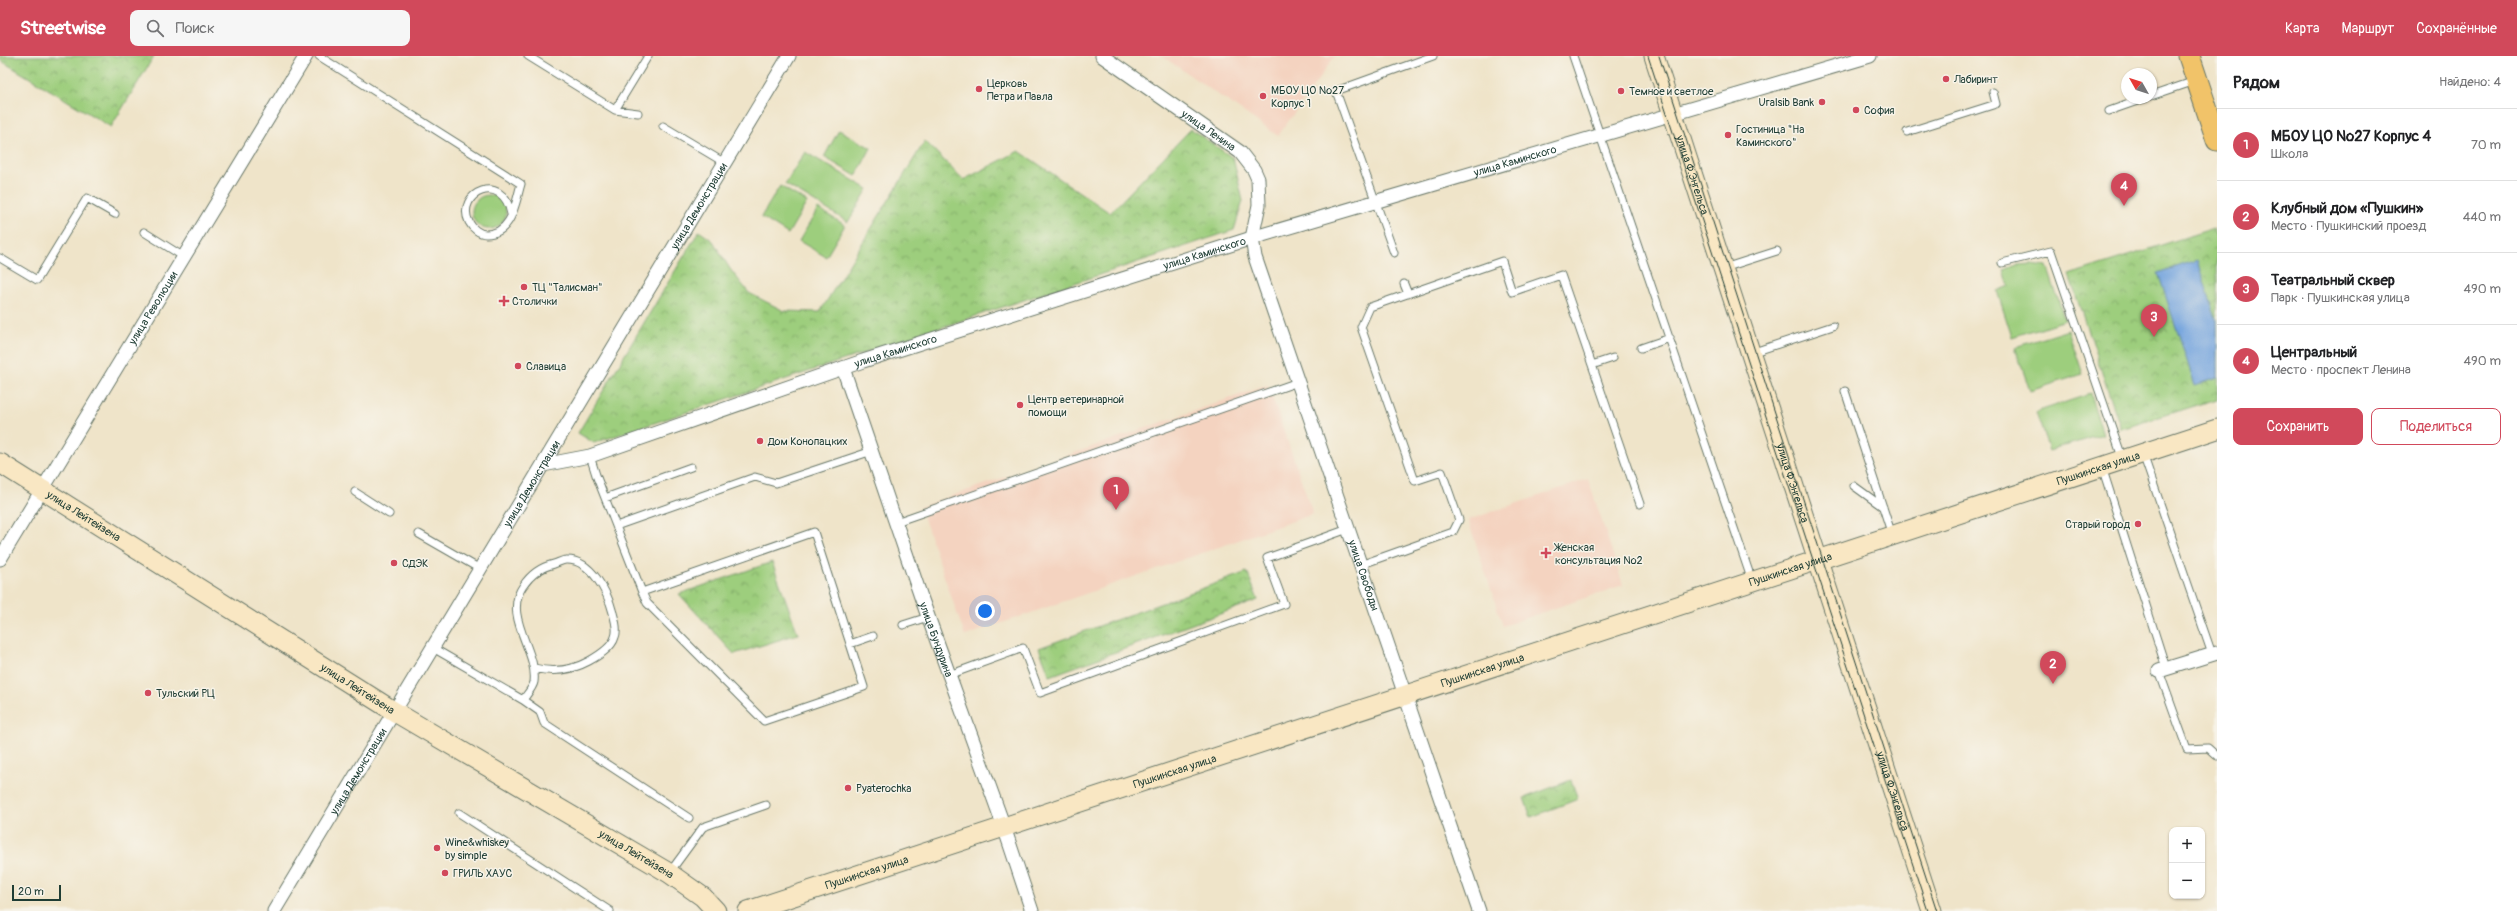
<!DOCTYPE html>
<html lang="ru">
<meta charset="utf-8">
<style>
body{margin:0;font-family:Pangolin,sans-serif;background:#f6f6f6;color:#202124}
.controls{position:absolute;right:12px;bottom:12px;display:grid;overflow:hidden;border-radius:8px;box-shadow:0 1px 3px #0004}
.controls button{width:36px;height:36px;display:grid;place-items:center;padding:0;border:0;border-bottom:1px solid #e0e0e0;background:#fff;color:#202124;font:20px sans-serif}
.compass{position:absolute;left:2121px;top:12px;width:36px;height:36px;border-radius:50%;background:#fff;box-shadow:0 1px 3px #0004;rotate:309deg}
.scale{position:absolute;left:12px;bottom:10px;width:49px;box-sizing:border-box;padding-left:4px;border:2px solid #1f3d34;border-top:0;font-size:11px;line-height:14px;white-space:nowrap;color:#1f3d34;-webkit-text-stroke:3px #f7f3e8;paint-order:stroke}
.you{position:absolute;left:985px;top:555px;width:14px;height:14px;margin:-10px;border:3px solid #fff;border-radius:50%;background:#1a73e8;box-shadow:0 0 0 6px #1a73e833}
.badge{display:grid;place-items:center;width:26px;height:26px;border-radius:50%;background:#d1495b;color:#fff;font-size:13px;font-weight:700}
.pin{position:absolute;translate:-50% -33px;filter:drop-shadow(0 1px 2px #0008)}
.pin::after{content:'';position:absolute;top:21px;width:14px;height:12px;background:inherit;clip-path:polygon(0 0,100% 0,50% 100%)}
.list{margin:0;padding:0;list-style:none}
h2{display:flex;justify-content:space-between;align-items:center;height:52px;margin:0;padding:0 16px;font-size:17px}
h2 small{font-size:13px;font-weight:400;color:#757577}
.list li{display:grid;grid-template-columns:26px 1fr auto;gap:12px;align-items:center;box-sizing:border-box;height:72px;padding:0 16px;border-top:1px solid #e0e0e0}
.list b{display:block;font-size:15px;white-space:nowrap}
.list p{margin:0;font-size:13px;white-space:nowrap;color:#757577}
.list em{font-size:13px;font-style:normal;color:#757577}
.actions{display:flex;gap:8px;padding:12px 16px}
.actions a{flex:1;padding:9px 0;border:1px solid #d1495b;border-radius:8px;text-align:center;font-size:14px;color:#d1495b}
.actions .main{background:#d1495b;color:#fff}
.icon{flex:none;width:22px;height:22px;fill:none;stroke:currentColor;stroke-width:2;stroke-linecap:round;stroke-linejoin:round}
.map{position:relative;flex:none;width:2217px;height:855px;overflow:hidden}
header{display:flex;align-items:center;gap:24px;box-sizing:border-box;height:56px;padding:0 20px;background:#d1495b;color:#fff}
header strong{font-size:19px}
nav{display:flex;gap:22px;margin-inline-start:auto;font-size:14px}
.search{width:280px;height:36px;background:#f6f6f6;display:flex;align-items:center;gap:10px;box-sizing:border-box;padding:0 14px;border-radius:8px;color:#757577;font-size:15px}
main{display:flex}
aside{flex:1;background:#fff}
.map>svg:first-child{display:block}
.built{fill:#f4d3c0}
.grass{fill:#9dce7d;stroke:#5e8658}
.park{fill:url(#park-crowns);stroke:#5e8658}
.water{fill:#75a4de;stroke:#4a7089}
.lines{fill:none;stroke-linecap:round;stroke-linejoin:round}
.lane-casing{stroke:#687768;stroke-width:9}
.street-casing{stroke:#687768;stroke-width:15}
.secondary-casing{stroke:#687768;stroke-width:21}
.primary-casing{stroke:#687768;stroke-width:23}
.lane{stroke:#fff;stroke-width:7}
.street{stroke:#fff;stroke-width:13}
.secondary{stroke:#f9e7c3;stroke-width:19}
.primary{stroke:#f1c369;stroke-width:21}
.tram{stroke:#1f3d34;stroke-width:1}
.poi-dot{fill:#d1495b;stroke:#f7f3e8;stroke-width:1.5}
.labels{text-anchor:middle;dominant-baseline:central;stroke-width:3;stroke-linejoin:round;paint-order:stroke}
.poi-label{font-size:11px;fill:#1f3d34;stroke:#f7f3e8;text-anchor:start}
.street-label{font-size:11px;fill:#1f3d34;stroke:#f7f3e8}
</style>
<header>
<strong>Streetwise</strong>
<div class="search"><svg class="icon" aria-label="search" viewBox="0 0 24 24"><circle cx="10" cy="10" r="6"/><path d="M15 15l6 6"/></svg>Поиск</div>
<nav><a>Карта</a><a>Маршрут</a><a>Сохранённые</a></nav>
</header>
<main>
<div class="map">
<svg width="2217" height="855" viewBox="0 0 2217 855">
<defs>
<pattern id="park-crowns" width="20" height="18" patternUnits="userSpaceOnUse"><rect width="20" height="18" fill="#9dce7d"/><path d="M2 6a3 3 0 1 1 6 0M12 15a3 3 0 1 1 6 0" fill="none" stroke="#7fa867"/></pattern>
</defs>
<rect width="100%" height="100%" fill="#f7f3e8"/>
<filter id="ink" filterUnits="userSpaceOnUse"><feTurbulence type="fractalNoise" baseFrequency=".025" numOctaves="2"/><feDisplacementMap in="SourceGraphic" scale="8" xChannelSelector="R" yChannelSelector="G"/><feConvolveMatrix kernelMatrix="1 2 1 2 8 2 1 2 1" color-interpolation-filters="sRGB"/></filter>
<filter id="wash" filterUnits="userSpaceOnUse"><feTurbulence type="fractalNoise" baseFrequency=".012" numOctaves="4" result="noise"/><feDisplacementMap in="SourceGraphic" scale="16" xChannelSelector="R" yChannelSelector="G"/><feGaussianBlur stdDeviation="0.9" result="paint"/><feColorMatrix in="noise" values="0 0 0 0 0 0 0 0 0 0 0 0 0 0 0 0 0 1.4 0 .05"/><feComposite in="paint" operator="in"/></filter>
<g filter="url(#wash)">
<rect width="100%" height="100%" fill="#efe4c9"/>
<!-- built -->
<path class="built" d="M1162 0H1335L1278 80Z
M1268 329 1313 458 965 580 920 451Z
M1588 423 1623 529 1503 570 1468 464Z"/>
<!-- grass -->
<path class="grass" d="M839 74 871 92 856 120 824 101Z
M805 96 868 133 848 166 785 128Z
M780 130 807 146 788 178 761 161Z
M472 156a17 17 0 1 1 34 0a17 17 0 1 1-34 0Z
M818 153 845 169 826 201 799 185Z
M2032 208 2047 210 2065 264 2012 281 1997 235 2009 230 2004 214 2017 209Z
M2068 274 2083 318 2030 335 2015 291Z
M2090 338 2103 378 2049 395 2036 356Z"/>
<!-- park -->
<path class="park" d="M0 0H154L111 71 0 4Z
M1191 73 1233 102 1243 145 1234 174 594 387 578 377 699 175 713 185 730 213 749 237 784 255 820 256 925 85 963 124 1019 95 1110 157Z
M2214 172 2217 181V343L2121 373 2069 219Z
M772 506 798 578 734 598 679 538Z
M1247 516 1258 544 1050 620 1039 592Z
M1571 724 1578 743 1531 761 1524 742Z"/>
<!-- water -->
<path class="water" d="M2197 204 2217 265V322L2195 329 2158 217Z"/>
</g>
<g filter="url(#ink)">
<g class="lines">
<defs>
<path id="lane" d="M319 0 521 128C515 148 512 178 486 178 479 178 472 172 469 166 455 137 503 115 511 158
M528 0 615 54 638 57
M1573 0 1752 525
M2151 40 2195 25
M615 54 648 0
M2109 55 2146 42
M663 70 725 107
M1907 76 1996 48 1993 36
M144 176 184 201
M1394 197 1336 35 1433 0
M0 202 37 224 87 142 115 158
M2002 207 2051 195 2123 404
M1724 212 1777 195
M1404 228 1408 238
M1641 292 1670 282
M1751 297 1833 270
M1592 309 1613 302
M1845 335 1892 479
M2143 398 2212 598
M590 400 596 419 642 536 647 547 764 665 864 631 814 476 642 536
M2102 411 2166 612
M1854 430 1883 451
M355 436 389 458
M605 442 691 411
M896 466 1298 326
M616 470 755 421 776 427 872 395
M419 478 480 513
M1360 509 1453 476 1459 464 1442 416 1415 425 1361 271 1370 251 1502 205 1512 236 1561 219 1640 448
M903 569 928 561
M850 588 873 580
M433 592 523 644 540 656 544 667 689 762
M2159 615 2187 693 2208 692 2217 700
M949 619 1023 592 1040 637 1284 548 1267 502 1348 473
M523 644C526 639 533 632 534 626 538 595 502 560 523 530 531 518 541 511 554 508 558 507 562 504 566 504 591 503 608 537 613 557 615 564 618 574 615 581 612 592 598 600 589 605 571 615 554 617 534 612
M459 757 610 855
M670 816 703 771 766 749"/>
<g id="street">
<path id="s1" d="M1102 0 1240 96 1254 114 1258 123 1259 149 1252 182 1255 201 1479 855"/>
<path id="s2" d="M843 312 921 541 1004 771 1032 855"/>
<path id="s3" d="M543 409 590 400 863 305 1252 182 1870 0"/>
<path id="s4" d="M0 503 306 0"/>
<path d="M2159 615 2217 597"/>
<path id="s5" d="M274 855 789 0"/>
</g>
<g id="secondary">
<path id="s6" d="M1654 0 1932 855"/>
<path id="s7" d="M0 407 395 656 669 817 703 841 716 855"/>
<path id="s8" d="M748 855 2217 373"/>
</g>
<path id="primary" d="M2189 0 2217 84"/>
</defs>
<!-- lane casing -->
<use href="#lane" class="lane-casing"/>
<!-- street casing -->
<use href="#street" class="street-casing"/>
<!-- secondary casing -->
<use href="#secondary" class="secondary-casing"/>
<!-- primary casing -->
<use href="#primary" class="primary-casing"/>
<!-- lane -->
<use href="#lane" class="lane"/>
<!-- street -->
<use href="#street" class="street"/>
<!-- secondary -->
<use href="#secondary" class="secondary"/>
<!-- primary -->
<use href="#primary" class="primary"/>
<!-- tram -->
<path class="tram" d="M1648 0 1928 855
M1659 0 1937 855"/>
</g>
</g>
<!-- markers -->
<g class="poi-dot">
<circle cx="1946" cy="23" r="4"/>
<circle cx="979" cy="33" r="4"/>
<circle cx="1621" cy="35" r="4"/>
<circle cx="1263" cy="40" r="4"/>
<circle cx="1822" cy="46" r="4"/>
<circle cx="1856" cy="54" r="4"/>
<circle cx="1728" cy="79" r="4"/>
<circle cx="524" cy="231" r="4"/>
<path d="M502 239h4v4h4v4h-4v4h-4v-4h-4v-4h4z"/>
<circle cx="518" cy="310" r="4"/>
<circle cx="1020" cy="349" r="4"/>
<circle cx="760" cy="385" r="4"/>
<circle cx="2138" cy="468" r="4"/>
<path d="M1544 491h4v4h4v4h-4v4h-4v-4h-4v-4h4z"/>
<circle cx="394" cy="507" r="4"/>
<circle cx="148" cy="637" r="4"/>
<circle cx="848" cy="732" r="4"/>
<circle cx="437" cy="792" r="4"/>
<circle cx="445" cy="817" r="4"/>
</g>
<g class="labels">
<!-- poi labels -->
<g class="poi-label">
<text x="1954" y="23">Лабиринт</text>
<text x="987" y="27">Церковь<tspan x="987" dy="13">Петра и Павла</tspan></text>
<text x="1271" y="34">МБОУ ЦО №27<tspan x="1271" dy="13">Корпус 1</tspan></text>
<text x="1629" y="35">Темное и светлое</text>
<text x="1814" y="46" text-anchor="end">Uralsib Bank</text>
<text x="1864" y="54">София</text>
<text x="1736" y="73">Гостиница "На<tspan x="1736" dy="13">Каминского"</tspan></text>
<text x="532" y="231">ТЦ "Талисман"</text>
<text x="512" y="245">Столички</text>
<text x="526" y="310">Славица</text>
<text x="1028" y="343">Центр ветеринарной<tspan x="1028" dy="13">помощи</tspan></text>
<text x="768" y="385">Дом Конопацких</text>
<text x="2130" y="468" text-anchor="end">Старый город</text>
<text x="1555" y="491">Женская<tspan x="1555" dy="13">консультация №2</tspan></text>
<text x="402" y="507">СДЭК</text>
<text x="156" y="637">Тульский РЦ</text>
<text x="856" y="732">Pyaterochka</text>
<text x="445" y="786">Wine&amp;whiskey<tspan x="445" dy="13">by simple</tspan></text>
<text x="453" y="817">ГРИЛЬ ХАУС</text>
</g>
<!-- street labels -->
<g class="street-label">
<text stroke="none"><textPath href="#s1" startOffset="130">улица Ленина</textPath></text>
<text stroke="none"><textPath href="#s3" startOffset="1019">улица Каминского</textPath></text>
<text stroke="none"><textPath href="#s6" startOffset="125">улица Ф.Энгельса</textPath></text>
<text stroke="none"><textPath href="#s5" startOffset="823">улица Демонстрации</textPath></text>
<text stroke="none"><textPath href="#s3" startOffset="695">улица Каминского</textPath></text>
<text stroke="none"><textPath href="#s4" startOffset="294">улица Революции</textPath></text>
<text stroke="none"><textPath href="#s3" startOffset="371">улица Каминского</textPath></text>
<text stroke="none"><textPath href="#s8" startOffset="1421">Пушкинская улица</textPath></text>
<text stroke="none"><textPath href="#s6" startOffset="449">улица Ф.Энгельса</textPath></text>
<text stroke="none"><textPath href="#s5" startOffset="499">улица Демонстрации</textPath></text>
<text stroke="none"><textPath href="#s7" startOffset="99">улица Лейтейзена</textPath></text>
<text stroke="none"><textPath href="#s8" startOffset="1097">Пушкинская улица</textPath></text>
<text stroke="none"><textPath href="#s1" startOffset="616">улица Свободы</textPath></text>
<text stroke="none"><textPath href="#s2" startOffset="287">улица Бундурина</textPath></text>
<text stroke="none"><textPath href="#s8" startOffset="773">Пушкинская улица</textPath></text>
<text stroke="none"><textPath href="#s7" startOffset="423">улица Лейтейзена</textPath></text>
<text stroke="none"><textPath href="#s5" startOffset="163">улица Демонстрации</textPath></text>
<text stroke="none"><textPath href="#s8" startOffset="449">Пушкинская улица</textPath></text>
<text stroke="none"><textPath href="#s6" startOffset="773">улица Ф.Энгельса</textPath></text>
<text stroke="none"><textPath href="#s7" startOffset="747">улица Лейтейзена</textPath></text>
<text stroke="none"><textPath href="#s8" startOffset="125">Пушкинская улица</textPath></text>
</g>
</g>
</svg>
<div class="controls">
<button>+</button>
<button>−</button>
</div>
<svg class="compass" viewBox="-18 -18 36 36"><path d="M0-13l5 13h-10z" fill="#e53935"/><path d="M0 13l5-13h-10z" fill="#757577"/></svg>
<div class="scale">20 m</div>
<div class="you"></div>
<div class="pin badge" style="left:1116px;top:454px">1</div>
<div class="pin badge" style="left:2053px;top:628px">2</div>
<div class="pin badge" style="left:2154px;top:281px">3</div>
<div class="pin badge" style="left:2124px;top:150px">4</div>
</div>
<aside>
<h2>Рядом<small>Найдено: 4</small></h2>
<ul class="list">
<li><span class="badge">1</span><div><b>МБОУ ЦО №27 Корпус 4</b><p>Школа</p></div><em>70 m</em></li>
<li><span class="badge">2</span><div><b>Клубный дом «Пушкин»</b><p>Место · Пушкинский проезд</p></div><em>440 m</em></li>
<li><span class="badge">3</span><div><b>Театральный сквер</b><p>Парк · Пушкинская улица</p></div><em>490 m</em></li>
<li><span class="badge">4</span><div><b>Центральный</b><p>Место · проспект Ленина</p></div><em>490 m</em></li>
</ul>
<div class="actions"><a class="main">Сохранить</a><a>Поделиться</a></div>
</aside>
</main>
